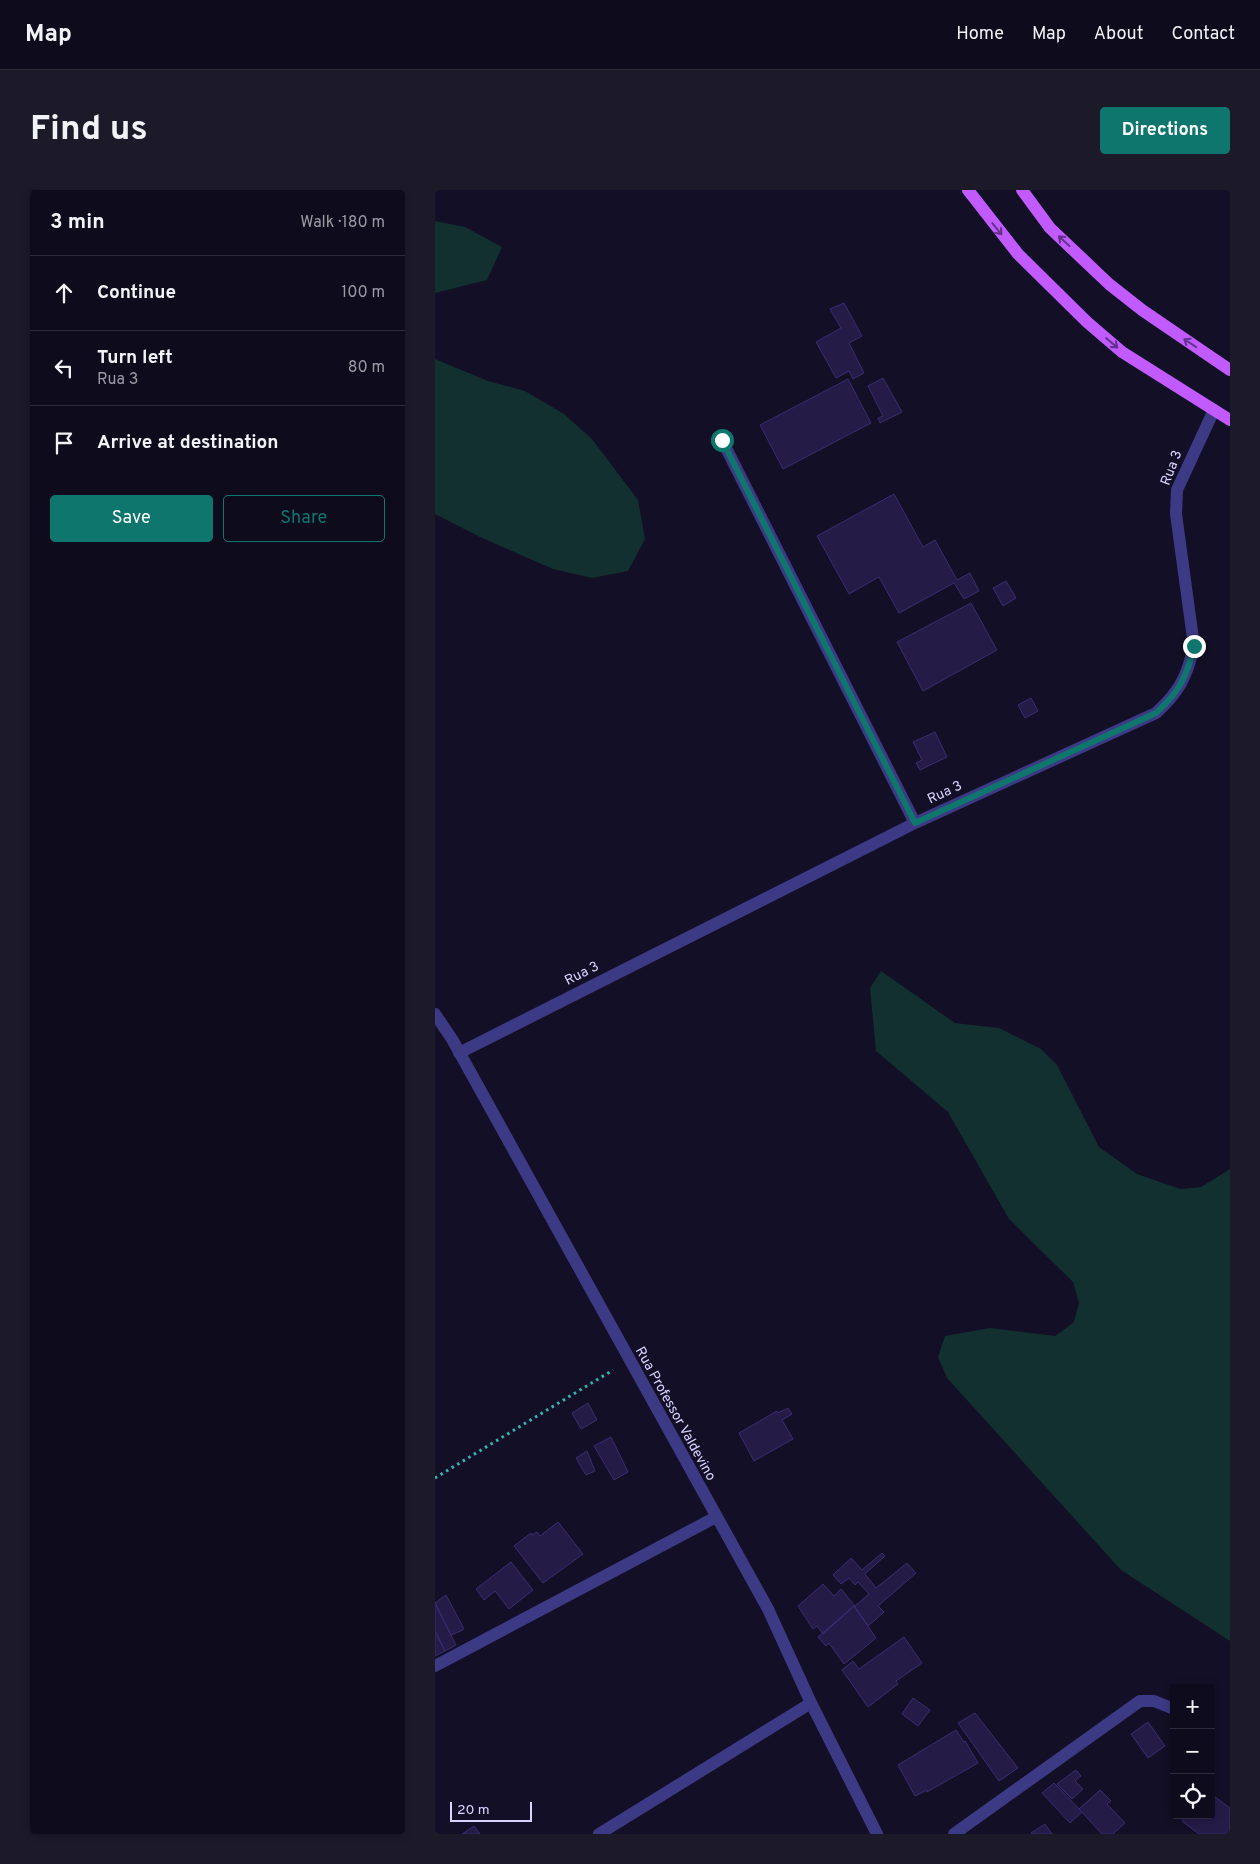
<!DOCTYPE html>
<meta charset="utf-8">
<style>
body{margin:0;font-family:Overpass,sans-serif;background:#1c1929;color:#f1f3f6}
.controls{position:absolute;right:15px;bottom:15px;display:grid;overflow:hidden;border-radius:5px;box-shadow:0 2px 8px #0003}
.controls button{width:45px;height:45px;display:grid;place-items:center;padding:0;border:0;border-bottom:1px solid #2e2b3b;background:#0e0b1c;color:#f1f3f6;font:25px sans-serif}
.scale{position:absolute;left:15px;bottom:12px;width:82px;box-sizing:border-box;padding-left:5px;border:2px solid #d9d4ff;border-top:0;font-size:14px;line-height:18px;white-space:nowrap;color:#d9d4ff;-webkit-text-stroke:4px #130f26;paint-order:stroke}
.stop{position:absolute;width:15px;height:15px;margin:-11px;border:4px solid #0f766e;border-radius:50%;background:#fff}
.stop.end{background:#0f766e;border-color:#fff;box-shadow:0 1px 5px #0008}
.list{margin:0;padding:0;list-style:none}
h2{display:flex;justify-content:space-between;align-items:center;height:65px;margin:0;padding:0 20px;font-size:21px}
h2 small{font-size:16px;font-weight:400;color:#9b9ba3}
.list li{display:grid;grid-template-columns:32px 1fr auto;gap:15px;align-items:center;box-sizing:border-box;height:75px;padding:0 20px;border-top:1px solid #2e2b3b}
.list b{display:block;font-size:19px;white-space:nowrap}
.list p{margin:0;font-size:16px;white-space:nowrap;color:#9b9ba3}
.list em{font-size:16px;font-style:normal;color:#9b9ba3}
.actions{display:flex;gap:10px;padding:15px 20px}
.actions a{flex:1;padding:11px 0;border:1px solid #0f766e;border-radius:5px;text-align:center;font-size:18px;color:#0f766e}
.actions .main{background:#0f766e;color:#fff}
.icon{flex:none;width:28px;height:28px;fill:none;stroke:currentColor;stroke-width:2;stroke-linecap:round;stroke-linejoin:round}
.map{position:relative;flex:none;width:795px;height:1644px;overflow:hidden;border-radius:5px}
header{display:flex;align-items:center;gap:30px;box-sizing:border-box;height:70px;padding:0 25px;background:#0e0b1c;border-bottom:1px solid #2e2b3b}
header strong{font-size:24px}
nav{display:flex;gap:28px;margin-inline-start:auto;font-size:18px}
.intro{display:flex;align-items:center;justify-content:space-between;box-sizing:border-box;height:120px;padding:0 30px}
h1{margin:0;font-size:35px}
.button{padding:12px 22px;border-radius:5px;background:#0f766e;color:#fff;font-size:18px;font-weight:700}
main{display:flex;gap:30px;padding:0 30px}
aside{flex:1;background:#0e0b1c;border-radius:5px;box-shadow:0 2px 8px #0003}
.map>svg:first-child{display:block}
.green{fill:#12302f}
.building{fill:#241b47;stroke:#3b2d73}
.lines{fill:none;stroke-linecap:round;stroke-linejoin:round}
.path{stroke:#2fb8b0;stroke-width:3;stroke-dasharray:2.5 4;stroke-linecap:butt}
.street{stroke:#3d3a85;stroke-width:12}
.primary{stroke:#c25bff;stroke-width:12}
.oneway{stroke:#623188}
.route{stroke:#0f766e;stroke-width:6}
.labels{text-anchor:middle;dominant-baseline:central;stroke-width:4.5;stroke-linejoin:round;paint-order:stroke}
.street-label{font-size:14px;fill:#d9d4ff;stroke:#130f26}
</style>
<header>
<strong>Map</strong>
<nav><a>Home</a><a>Map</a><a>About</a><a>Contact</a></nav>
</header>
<div class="intro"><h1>Find us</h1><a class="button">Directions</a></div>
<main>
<aside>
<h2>3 min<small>Walk · 180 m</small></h2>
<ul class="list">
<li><svg class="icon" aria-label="ahead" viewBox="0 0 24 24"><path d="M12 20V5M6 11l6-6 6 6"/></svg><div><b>Continue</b></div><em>100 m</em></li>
<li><svg class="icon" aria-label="left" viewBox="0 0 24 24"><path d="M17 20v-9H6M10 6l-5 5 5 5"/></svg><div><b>Turn left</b><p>Rua 3</p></div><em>80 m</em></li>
<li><svg class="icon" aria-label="arrive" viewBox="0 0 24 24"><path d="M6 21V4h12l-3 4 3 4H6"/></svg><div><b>Arrive at destination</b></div></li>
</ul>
<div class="actions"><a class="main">Save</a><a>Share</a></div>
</aside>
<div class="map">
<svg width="795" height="1644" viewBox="0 0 795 1644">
<rect width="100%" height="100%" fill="#130f26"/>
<!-- green -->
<path class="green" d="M0 31 30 37 67 57 52 90 0 103Z
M0 169 53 191 90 201 129 224 157 249 203 310 210 349 193 381 157 388 118 379 45 347 0 324Z
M446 781 520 833 564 838 606 859 622 875 664 957 702 984 745 999 766 997 795 979V1451L686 1380 512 1188 503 1167 510 1146 555 1138 620 1146 639 1132 644 1113 638 1092 574 1029 513 922 441 861 435 798Z"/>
<!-- building -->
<path class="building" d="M409 113 427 146 414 153 429 183 418 189 414 181 401 188 381 152 406 138 395 119Z
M448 188 467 222 445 233 443 228 448 226 433 196Z
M413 189 436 233 348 279 325 235Z
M459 304 488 357 500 350 522 390 535 383 544 401 529 409 519 393 464 423 444 387 414 404 413 402 382 346Z
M571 391 581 408 568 416 558 398Z
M536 413 562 460 488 501 462 452Z
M596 508 603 521 590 528 583 515Z
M500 542 512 567 485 580 481 573 487 570 478 552Z
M153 1213 162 1230 146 1239 137 1223Z
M353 1218 357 1224 347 1230 358 1249 319 1271 304 1243 342 1221 343 1223Z
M176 1247 193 1282 179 1290 159 1256Z
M152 1261 160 1281 151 1285 141 1268Z
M123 1332 148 1364 108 1393 79 1356 96 1343 97 1345 102 1342 105 1346Z
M447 1363 450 1366 430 1384 441 1398 472 1373 481 1383 443 1416 449 1422 433 1436 419 1416 388 1444 382 1436 378 1439 363 1416 388 1394 399 1406 406 1399 420 1416 434 1404 423 1392 420 1395 414 1388 406 1394 398 1385 416 1368 427 1380Z
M76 1372 98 1400 74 1419 60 1401 49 1410 41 1399Z
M11 1405 28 1437V1440L16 1445 0 1413Z
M0 1413 21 1455 10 1461 0 1441Z
M419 1416 441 1448 409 1474 394 1453 391 1456 383 1447Z
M0 1441 10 1461 0 1466Z
M469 1447 487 1473 461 1491 463 1494 433 1517 407 1480 418 1471 424 1479Z
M478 1508 495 1520 483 1536 467 1524Z
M540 1523 583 1578 564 1591 523 1533Z
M713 1532 730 1556 713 1568 696 1544Z
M521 1540 529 1552 530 1551 543 1573 492 1602V1600L480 1606 463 1575Z
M641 1580 646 1586 640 1591 648 1599 637 1609 622 1594Z
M619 1593 647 1622 635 1633 607 1603Z
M665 1600 676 1611 672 1614 690 1633 678 1644H667L644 1619Z
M776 1604 795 1618V1644H764L747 1631 750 1625H776Z
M610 1634 617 1644H597L596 1643Z
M39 1636 45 1644H27Z"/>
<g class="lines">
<!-- path -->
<path class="path" d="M0 1288 178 1180"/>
<!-- street -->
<path class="street" d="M287 250 480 633
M0 824 17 849 333 1419 376 1513 442 1644
M24 863 480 633 721 523C744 502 752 487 759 456L741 324 742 300 779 220
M0 1476 281 1327
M164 1644 376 1513
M519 1644 705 1511H719L739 1519"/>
<!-- primary -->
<path class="primary" d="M533 0 583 64 652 132 687 162 795 230
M587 0 615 38 674 94 707 120 795 180"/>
</g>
<!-- one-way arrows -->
<defs><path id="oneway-shaft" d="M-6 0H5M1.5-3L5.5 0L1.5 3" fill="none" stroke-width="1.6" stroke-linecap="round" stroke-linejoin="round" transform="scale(1.25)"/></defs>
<g class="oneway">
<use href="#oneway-shaft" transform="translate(562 39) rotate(51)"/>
<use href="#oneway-shaft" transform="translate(629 51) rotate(-137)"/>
<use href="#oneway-shaft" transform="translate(677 153) rotate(40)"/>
<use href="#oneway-shaft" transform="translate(755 153) rotate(-146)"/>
</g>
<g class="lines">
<!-- route -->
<path class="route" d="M287 250 480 633 721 523C744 502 752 487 759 456"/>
</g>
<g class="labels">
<!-- street labels -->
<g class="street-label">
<text transform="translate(737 278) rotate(-69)">Rua 3</text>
<text transform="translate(510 603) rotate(-25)">Rua 3</text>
<text transform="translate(147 784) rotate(-27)">Rua 3</text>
<text transform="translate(240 1224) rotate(61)">Rua Professor Valdevino</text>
</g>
</g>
</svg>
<div class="controls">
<button>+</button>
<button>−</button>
<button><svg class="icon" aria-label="locate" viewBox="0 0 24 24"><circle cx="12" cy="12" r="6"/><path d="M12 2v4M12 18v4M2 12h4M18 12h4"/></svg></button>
</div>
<div class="scale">20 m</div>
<div class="stop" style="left:287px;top:250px"></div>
<div class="stop end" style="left:759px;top:456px"></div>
</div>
</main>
